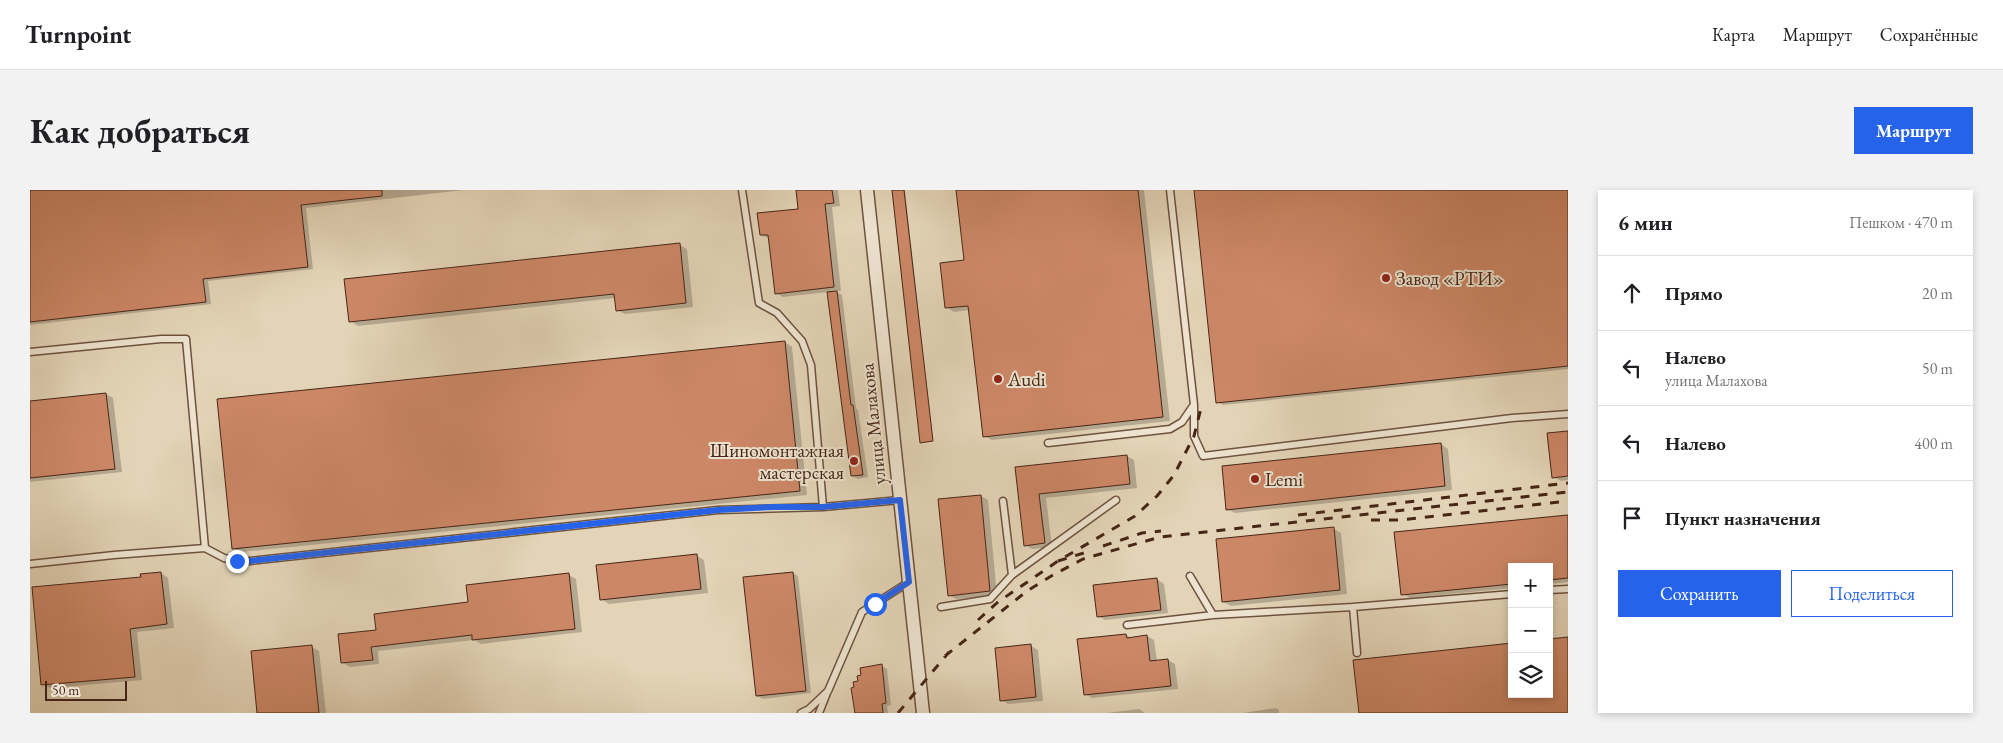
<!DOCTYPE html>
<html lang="ru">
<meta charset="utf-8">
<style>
body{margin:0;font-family:"EB Garamond",serif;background:#f2f2f2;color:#202124}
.controls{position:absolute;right:15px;bottom:15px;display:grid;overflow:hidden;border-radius:0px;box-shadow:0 2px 8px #0003}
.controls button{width:45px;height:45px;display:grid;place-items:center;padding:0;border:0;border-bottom:1px solid #e0e0e0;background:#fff;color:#202124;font:25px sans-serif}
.scale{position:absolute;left:15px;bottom:12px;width:82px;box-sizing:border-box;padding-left:5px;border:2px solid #472617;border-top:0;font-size:14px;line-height:18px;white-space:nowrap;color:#472617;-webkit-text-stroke:4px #ede3d0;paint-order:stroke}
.stop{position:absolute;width:15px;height:15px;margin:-11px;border:4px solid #2563eb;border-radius:50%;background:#fff}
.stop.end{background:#2563eb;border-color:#fff;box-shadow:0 1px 5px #0008}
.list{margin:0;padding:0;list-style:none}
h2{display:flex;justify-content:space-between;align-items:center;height:65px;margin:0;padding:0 20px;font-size:21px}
h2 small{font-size:16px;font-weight:400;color:#757577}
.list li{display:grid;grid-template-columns:32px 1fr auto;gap:15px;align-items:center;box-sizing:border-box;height:75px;padding:0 20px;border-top:1px solid #e0e0e0}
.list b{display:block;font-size:19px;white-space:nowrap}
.list p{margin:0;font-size:16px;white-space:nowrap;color:#757577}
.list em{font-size:16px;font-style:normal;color:#757577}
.actions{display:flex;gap:10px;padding:15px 20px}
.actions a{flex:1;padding:11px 0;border:1px solid #2563eb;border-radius:0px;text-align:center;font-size:18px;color:#2563eb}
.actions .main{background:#2563eb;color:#fff}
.icon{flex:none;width:28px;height:28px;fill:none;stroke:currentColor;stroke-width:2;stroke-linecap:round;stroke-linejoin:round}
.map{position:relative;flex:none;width:1538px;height:523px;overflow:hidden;border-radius:0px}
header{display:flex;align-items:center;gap:30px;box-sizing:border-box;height:70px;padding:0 25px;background:#fff;border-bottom:1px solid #e0e0e0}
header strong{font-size:24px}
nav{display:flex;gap:28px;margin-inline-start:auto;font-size:18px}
.intro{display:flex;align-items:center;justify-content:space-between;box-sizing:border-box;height:120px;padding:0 30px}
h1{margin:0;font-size:35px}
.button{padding:12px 22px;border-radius:0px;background:#2563eb;color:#fff;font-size:18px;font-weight:700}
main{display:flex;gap:30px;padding:0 30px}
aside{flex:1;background:#fff;border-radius:0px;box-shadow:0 2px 8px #0003}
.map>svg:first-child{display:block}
.shadow{fill:#0003}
.building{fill:#cc8767;stroke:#472617}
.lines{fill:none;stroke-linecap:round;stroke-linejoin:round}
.lane-casing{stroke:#6e523f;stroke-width:9}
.street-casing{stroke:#6e523f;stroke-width:15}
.lane{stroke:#ede3d0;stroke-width:6}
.street{stroke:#ede3d0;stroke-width:12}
.rail{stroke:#472617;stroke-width:3;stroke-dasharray:9 9;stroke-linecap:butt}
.route{stroke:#2563eb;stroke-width:6}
.poi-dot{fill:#8f2418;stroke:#ede3d0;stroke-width:2}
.labels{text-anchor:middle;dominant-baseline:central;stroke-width:4;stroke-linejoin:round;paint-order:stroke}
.poi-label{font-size:19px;fill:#472617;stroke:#ede3d0;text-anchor:start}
.street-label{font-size:19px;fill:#472617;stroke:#ede3d0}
</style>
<header>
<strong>Turnpoint</strong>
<nav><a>Карта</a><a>Маршрут</a><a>Сохранённые</a></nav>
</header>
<div class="intro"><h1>Как добраться</h1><a class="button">Маршрут</a></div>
<main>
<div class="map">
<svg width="1538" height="523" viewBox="0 0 1538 523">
<rect width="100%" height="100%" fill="#e3d4b7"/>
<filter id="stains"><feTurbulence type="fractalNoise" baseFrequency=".004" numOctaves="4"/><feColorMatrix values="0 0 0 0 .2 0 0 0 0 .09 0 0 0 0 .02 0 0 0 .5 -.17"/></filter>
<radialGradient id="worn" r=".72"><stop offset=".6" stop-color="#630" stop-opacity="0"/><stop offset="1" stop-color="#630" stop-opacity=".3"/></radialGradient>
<!-- shadow -->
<path class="shadow" d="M0 0H434L276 18 283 79 178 91 181 114 0 135Z
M767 0H808L810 16 802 17 811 101H805L812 105 826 218 828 220 838 287 828 289 822 286 798 102 753 107 746 103 740 49 731 45 769 20Z
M863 0H875L903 252H891Z
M927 0H1114L1140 231 962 250 954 246 940 120 924 122 916 117 935 71Z
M1165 0H1538V179L1193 215 1187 212Z
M650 55 657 59 663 117 595 124 587 120 586 108 328 136 320 131Z
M755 152 762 157 777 305 211 362 203 358Z
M76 204 83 208 92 282 0 292V212Z
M1538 242V290L1531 291 1524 287Z
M1411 254 1418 259 1422 300 1205 323 1197 319Z
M1097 266 1104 270 1107 298 1016 308 1022 357 1002 359 995 355 986 279Z
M951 306 958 310 967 405 926 409 919 405Z
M1538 326V392L1519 394V377H1482V398L1380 408 1373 404Z
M1304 339 1311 343 1317 404 1201 416 1193 412Z
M667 366 674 370 678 403 579 414 571 409Z
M131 383 138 388 144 438 107 442 112 490 20 498 12 494 112 388Z
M763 383 768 386 781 503 733 509 727 506Z
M539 385 546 389 552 442 451 454 444 450 348 461 349 474 320 477 313 473 348 441Z
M1127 389 1134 394 1138 423 1075 430 1068 426Z
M1096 445 1101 448 1117 446 1124 450 1127 471 1138 470 1145 474 1148 499 1062 508 1055 504Z
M1001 456 1008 460 1013 511 978 514 971 510Z
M282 457 289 461 296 523H229Z
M852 476 857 479 861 515 857 516 858 523H826L829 492 833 486Z
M1246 518 1249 520V523H1213Z
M1109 519 1115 523H1077Z"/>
<!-- building -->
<path class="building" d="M0 0H352V6L271 15 278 77 173 89 176 112 0 132Z
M766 0H802L804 13 795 14 804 97 745 104 738 45H730L727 23 768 19Z
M862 0H874L903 251 890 253Z
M926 0H1108L1133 227 953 247 938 116 915 118 910 73 934 70Z
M1164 0H1538V176L1186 213Z
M650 53 656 113 586 121 584 104 319 132 314 89Z
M807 101 821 215H823L833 285 821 286 797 102Z
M755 151 770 301 202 359 187 209Z
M76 203 85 279 0 288V211Z
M1538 241V286L1522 288 1517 243Z
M1411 253 1415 296 1196 320 1192 276Z
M1097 265 1100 294 1009 304 1015 353 994 356 985 277Z
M951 305 960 401 918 406 908 309Z
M1538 325V388L1519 390V377H1482V394L1371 405 1364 342Z
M1304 337 1310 400 1192 412 1186 349Z
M667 364 671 399 570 410 566 375Z
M131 382 137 434 100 439 105 487 11 495 2 397 111 387 110 384Z
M763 382 776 501 726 506 713 387Z
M539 383 545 439 442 450V445L341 457 343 470 311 473 308 444 346 440 344 424 438 412 436 395Z
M1127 388 1131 420 1067 427 1063 395Z
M1096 444 1097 448 1117 445 1120 471 1138 469 1141 496 1054 505 1047 449Z
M1538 447V523H1329L1323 470 1482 453V504H1519V449Z
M1001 454 1006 507 970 511 965 458Z
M282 455 289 523H227L221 461Z
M852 474 856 513 852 514 853 523H825L821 498 824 497 823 492 828 491 827 486 831 485 830 478Z"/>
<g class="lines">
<defs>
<path id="lane" d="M712 0 729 113 747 123 772 151 781 175 793 317 870 310
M1140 0 1164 215V246L1173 266 1482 228 1538 224
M0 162 131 149H156L175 358
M1018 253 1140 239 1152 232 1163 216
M0 374 84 365 175 358 194 368 207 371H220L688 320 793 317
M982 385 1086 310
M1160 386 1183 425
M1519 400 1538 399
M911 417 960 409 982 385 973 311
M1323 417 1327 463
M1097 435 1183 425 1323 417 1482 404
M771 523 779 519 798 501 832 422 879 392
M789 523 797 503"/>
<path id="street" d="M837 0 893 523"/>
</defs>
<!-- lane casing -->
<use href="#lane" class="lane-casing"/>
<!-- street casing -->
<use href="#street" class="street-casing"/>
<!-- lane -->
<use href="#lane" class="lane"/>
<!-- street -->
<use href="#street" class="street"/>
<!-- rail -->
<path class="rail" d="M1268 325 1538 293
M1341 330H1371L1538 311
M1073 356 1112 343 1131 341
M1028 371 1057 362
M948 430 968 412 1028 371 1105 326 1127 306 1144 285 1164 246 1172 214
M915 466 997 401 1023 385 1053 369 1130 347 1538 302
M868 523 919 462"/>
</g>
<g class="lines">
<!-- route -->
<path class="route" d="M207 371H220L688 320 743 317H793L870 310 879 392 845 414"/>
</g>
<!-- markers -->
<g class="poi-dot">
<circle cx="1356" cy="88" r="5"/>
<circle cx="968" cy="189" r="5"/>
<circle cx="824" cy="271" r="5"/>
<circle cx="1225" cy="289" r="5"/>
</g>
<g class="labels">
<!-- poi labels -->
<g class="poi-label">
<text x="1366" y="88">Завод «РТИ»</text>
<text x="978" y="189">Audi</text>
<text x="814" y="260" text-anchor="end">Шиномонтажная<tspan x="814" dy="22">мастерская</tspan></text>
<text x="1235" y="289">Lemi</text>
</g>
<!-- street labels -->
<g class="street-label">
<text transform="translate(843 234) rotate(-96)">улица Малахова</text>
</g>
</g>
<rect width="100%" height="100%" filter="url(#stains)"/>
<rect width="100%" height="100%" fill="url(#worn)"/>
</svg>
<div class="controls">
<button>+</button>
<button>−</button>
<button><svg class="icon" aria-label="layers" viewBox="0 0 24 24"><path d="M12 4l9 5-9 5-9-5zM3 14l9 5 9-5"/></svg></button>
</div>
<div class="scale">50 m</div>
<div class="stop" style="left:845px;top:414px"></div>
<div class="stop end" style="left:207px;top:371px"></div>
</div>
<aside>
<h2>6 мин<small>Пешком · 470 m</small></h2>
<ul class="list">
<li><svg class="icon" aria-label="ahead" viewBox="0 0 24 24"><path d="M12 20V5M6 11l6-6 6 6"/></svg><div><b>Прямо</b></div><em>20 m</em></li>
<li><svg class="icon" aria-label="left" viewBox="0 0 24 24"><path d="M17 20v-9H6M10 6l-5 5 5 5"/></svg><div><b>Налево</b><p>улица Малахова</p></div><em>50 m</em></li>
<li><svg class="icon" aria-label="left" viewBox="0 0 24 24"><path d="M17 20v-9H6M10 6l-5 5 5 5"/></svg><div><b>Налево</b></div><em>400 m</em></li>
<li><svg class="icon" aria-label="arrive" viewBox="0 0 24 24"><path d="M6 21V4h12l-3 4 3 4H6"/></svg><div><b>Пункт назначения</b></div></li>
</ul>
<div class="actions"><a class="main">Сохранить</a><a>Поделиться</a></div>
</aside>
</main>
